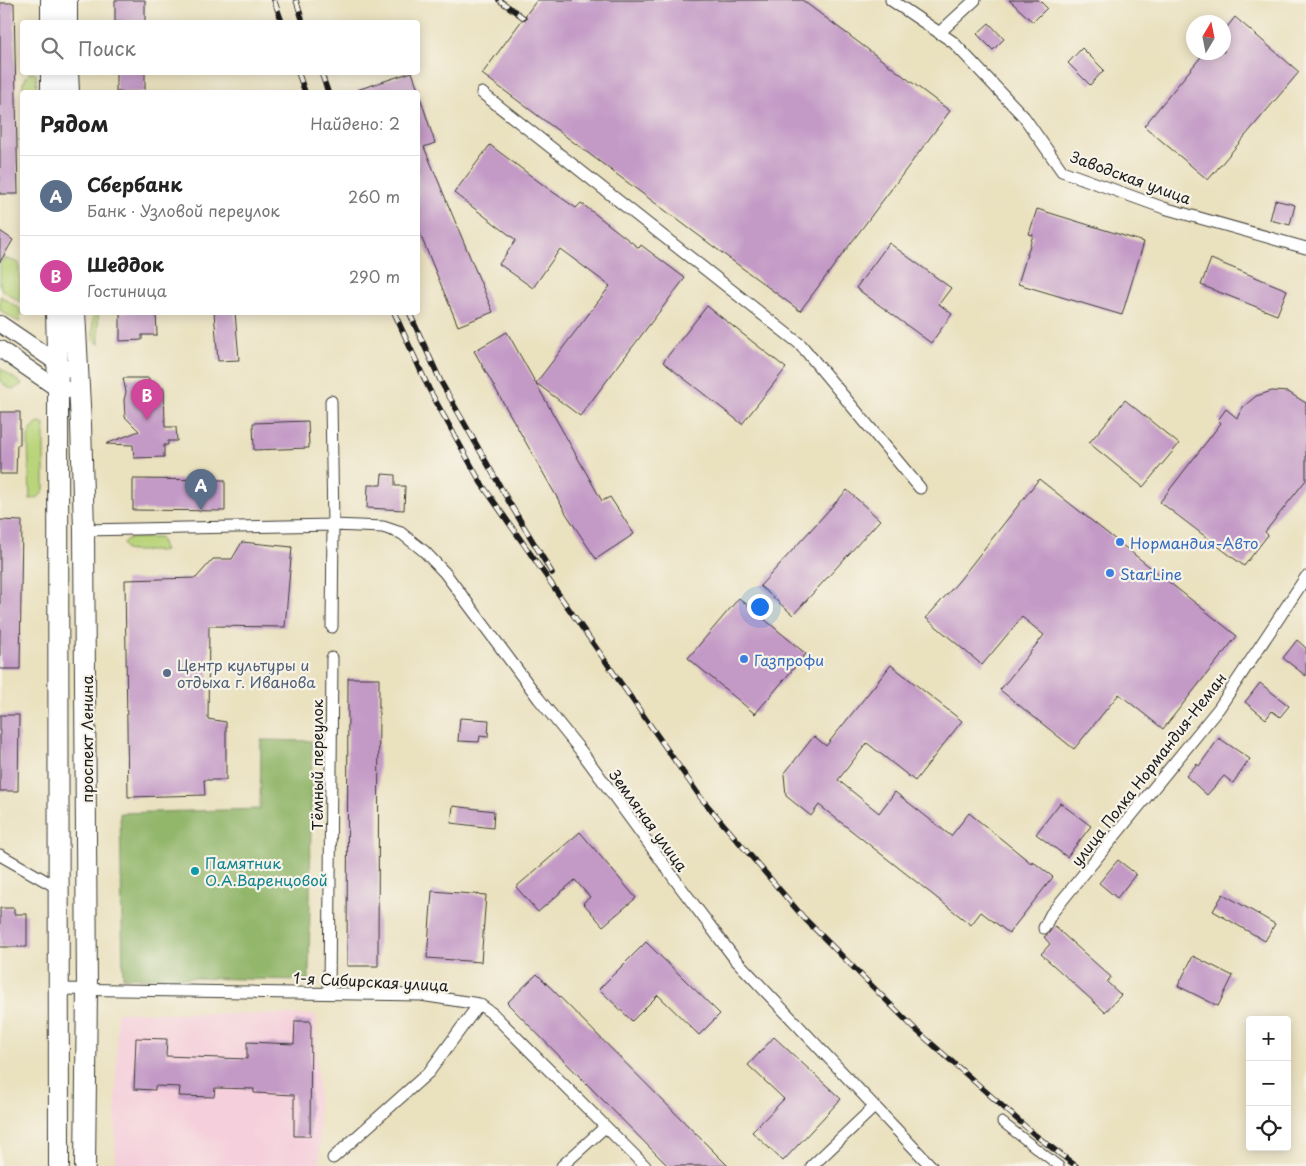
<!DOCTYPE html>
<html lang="ru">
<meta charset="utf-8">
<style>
body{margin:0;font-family:"Playpen Sans",sans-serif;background:#f6f6f6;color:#222}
.controls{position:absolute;right:15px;bottom:15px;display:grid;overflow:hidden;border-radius:5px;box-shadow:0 2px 12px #0003}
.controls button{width:45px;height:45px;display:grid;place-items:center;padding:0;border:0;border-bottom:1px solid #e0e0e0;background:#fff;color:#222;font:25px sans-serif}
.compass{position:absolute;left:1186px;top:15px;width:45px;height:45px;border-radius:50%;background:#fff;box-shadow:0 2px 12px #0003;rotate:10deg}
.you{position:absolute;left:759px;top:606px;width:18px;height:18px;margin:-12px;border:4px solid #fff;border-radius:50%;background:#1a73e8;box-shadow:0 0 0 8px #1a73e833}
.badge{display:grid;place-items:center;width:32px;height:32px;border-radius:50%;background:#1f6fb2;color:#fff;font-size:16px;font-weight:700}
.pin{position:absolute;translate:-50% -41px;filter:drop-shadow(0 1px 2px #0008)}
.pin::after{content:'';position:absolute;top:26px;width:18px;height:15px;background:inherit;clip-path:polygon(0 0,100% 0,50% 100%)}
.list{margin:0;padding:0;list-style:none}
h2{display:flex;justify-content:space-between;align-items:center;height:65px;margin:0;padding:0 20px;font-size:21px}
h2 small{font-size:16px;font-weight:400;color:#767676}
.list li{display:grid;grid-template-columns:32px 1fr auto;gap:15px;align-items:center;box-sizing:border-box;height:80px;padding:0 20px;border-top:1px solid #e0e0e0}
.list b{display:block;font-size:19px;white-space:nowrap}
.list p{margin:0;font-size:16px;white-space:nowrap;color:#767676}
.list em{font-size:16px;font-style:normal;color:#767676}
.icon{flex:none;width:28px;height:28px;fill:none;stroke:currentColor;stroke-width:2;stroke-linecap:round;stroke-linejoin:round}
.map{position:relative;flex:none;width:1306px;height:1166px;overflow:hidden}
.search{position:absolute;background:#fff;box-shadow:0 2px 12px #0003;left:20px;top:20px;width:400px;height:55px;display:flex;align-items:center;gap:12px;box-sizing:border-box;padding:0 18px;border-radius:5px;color:#767676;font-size:19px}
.panel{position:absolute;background:#fff;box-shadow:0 2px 12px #0003;left:20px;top:90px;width:400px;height:225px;border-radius:5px}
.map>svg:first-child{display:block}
.built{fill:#f5cfdb}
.green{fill:#b9d47a;stroke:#6a784b}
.forest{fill:#92b66a;stroke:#576943}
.building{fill:#c39ac6}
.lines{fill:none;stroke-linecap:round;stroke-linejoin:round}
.pedestrian-casing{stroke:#3b3a34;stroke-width:11}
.minor-casing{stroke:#3b3a34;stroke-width:13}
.secondary-casing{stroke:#3b3a34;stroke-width:18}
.trunk-casing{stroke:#3b3a34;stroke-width:22}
.pedestrian{stroke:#fff;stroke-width:9}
.minor{stroke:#fff;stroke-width:11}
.secondary{stroke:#fff;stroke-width:16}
.trunk{stroke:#fff;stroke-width:20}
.rail-casing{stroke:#1c1c1c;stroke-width:5.5}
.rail{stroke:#f7f3e8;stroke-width:4;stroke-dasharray:11;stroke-linecap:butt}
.shop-dot{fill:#3f7fe0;stroke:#f7f3e8;stroke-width:2}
.service-dot{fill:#5c6f8a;stroke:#f7f3e8;stroke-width:2}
.culture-dot{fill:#0f9aa8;stroke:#f7f3e8;stroke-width:2}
.labels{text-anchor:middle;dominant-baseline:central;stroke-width:4.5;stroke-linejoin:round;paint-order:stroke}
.street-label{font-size:15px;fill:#1c1c1c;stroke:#f7f3e8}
.shop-label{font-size:15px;fill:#366cbe;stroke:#f7f3e8;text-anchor:start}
.service-label{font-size:15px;fill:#4e5e75;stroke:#f7f3e8;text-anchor:start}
.culture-label{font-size:15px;fill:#0d838f;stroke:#f7f3e8;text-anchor:start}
</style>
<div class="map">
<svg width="1306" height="1166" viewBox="0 0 1306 1166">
<rect width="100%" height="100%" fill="#f7f3e8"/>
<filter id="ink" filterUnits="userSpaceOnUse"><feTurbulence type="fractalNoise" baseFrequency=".02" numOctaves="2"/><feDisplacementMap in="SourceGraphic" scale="10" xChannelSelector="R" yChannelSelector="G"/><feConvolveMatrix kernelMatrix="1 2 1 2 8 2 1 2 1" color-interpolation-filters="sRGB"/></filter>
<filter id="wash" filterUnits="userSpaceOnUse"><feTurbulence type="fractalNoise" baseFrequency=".0096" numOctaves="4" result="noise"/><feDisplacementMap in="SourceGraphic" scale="20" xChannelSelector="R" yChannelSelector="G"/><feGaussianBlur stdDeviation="1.12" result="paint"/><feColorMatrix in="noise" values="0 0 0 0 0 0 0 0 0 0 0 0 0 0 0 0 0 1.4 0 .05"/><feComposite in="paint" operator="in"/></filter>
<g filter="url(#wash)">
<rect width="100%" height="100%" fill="#eae1bf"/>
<!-- built -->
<path class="built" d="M117 1012 316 1015 320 1166H115Z"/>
<!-- green -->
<path class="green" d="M29 73H36L37 92H23V83Z
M4 258 19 263 20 302 0 288V264Z
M0 296 20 309V322L15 320 0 310Z
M93 313H98L99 344 94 340 93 336Z
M0 368 22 384 14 389 9 388 0 381Z
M38 423 44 424V489C41 496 38 499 30 499L28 439C29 431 32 428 38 423Z
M131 538H160L165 551H131L126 550 123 543 126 540Z"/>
<!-- forest -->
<path class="forest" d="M261 740 312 741 309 980 123 977 120 813 260 809Z"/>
<g id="blocks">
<!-- building -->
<path class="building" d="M115 0H145V22H115Z
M537 0H802L950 111 800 311 482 74Z
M1009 0H1039L1047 8 1033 22Z
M0 3H14L18 194H0Z
M1235 17 1299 72 1208 180 1144 126 1205 52H1224V31Z
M989 23 1004 39 993 50 977 34Z
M1082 48 1104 70 1090 85 1068 63Z
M116 72H145V92H116Z
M412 72 419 92H357V90Z
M418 97H420L435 143 424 147 493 312 458 326 418 229Z
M490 145 550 190 576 208 581 203 639 248 641 245 685 278 580 416 536 383 610 286 560 249 533 288 499 264 516 240 454 193Z
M1275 200 1295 205 1290 225 1270 220Z
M1037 209 1144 242 1122 315 1018 284 1033 235 1029 234Z
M0 231 13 240 0 262Z
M889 243 951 288 939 304 952 314 931 343 856 288Z
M1211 259 1287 290 1277 315 1201 285Z
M707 306 786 368 742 424 663 362Z
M120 312H156L157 335H142V340L120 341Z
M214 312H235L239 360 218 361Z
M507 332 602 501 610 497 634 534 596 559 567 515 474 351Z
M123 378H149V389L164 388 165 427H176L177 441H168V445H164V457L134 458 133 445 106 444 139 431 125 417 124 400 126 392Z
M1272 391 1288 392 1306 403V480L1265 532 1268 535 1244 566 1160 502 1221 423 1218 420 1226 409 1237 418 1243 407 1256 396Z
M1125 400 1179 444 1143 487 1089 443Z
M0 412H20V445H17L16 474H0Z
M308 421 309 448 254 450 253 423Z
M382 474 395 475V486H405L404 510 367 508 368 485H381Z
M133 479 225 480V511L133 510Z
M1039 479 1237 636 1163 729 1119 694 1074 749 1000 690 1044 635 1022 617 982 665 926 618 958 582Z
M847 490 880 520 793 615 760 586Z
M0 520 22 521 20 669H0Z
M242 542 292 547 285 627 209 626 208 719 226 722V780H204L205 795 128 797 125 580 196 578 213 559H232Z
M739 598 806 654 755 714 688 658Z
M1297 640 1306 648V676L1283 658Z
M891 665 962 721 915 781 867 743 838 780 879 813 895 792 951 836 969 813 1031 863 1032 861 1053 877 1009 933 981 912 971 925 819 805 811 816 786 796 784 774 814 736 826 746Z
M348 678H379L378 966H347Z
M1260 683 1289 706 1280 717 1272 711 1266 719 1245 702Z
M0 715H19L18 791H0Z
M460 718 489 720 488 737 480 736 479 742 458 741Z
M1219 738 1250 759 1233 783 1224 776 1207 795 1186 776 1197 764 1199 766Z
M1060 803 1091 826 1067 857 1036 834Z
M453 806 494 811 493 828 451 823Z
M580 832 636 898 603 926 583 903 590 897 575 880 538 912 516 887Z
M1118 860 1136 874 1117 898 1099 883Z
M432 891 486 895 481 962 427 958Z
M1223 894 1275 924 1265 941 1213 911Z
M0 908H14V914H27V947H0Z
M1054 926 1111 977 1107 982 1121 995 1105 1012 1041 954 1050 944 1044 937 1048 934Z
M646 942 720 1014 699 1035 658 995 632 1021 599 989Z
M1193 956 1233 976 1218 1006 1178 986Z
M537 974 728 1166H668L507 1003Z
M295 1021H311L310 1136H294V1095L254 1093V1089L215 1088 214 1097 179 1096 180 1087 155 1086V1090L134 1089 136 1038 167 1039 166 1056 247 1059V1042L294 1044Z
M774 1037 841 1099 783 1161 752 1132 784 1099 748 1065Z"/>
</g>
</g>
<g filter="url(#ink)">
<use href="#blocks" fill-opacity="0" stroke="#3b3a34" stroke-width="1"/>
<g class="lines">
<defs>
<path id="pedestrian" d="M1002 1122 1059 1166"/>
<path id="minor" d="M891 0 953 42 1024 117 1062 171 1164 208 1306 248
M939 33 975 0
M482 93 801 345 920 488
M331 401 333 525 332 627
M84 530 333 525 383 527 401 533 424 551 445 573 539 699 581 751 679 885 735 959 931 1166
M0 855 58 888
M1044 928 1051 914 1219 708 1306 577
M59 989 421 995 479 1004 493 1014 645 1166
M329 993 332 658
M333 1158 429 1072 479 1004
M562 1166 605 1127
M812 1166 874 1107"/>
<path id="secondary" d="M0 324 66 369
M0 349 58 389 68 390"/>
<path id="trunk" d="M67 0V22
M51 22V0
M51 72V92
M68 72 69 92
M56 312 58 389 59 1166
M75 312 81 424 84 530 87 989 85 1166"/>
</defs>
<!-- pedestrian casing -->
<use href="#pedestrian" class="pedestrian-casing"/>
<!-- minor casing -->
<use href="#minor" class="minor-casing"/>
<!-- secondary casing -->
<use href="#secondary" class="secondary-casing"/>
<!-- trunk casing -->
<use href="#trunk" class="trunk-casing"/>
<!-- pedestrian -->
<use href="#pedestrian" class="pedestrian"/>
<!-- minor -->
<use href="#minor" class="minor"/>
<!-- secondary -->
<use href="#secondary" class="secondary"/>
<!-- trunk -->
<use href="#trunk" class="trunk"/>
<defs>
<path id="rail" d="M274 0 282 22
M296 0 303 22
M499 0 524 18
M298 72 305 92
M321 72 328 92
M394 312 429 389 481 483 701 798 804 918 915 1029 1035 1135 1076 1166
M409 312 441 382 509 502 552 573"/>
</defs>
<!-- rail casing -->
<use href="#rail" class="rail-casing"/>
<!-- rail -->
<use href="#rail" class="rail"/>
</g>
</g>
<!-- markers -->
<g class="shop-dot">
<circle cx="1120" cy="542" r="5"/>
<circle cx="1110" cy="573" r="5"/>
<circle cx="744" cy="659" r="5"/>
</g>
<circle class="service-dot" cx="167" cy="673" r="5"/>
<circle class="culture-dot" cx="195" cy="871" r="5"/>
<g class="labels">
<!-- street labels -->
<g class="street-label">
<text transform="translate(1131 177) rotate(20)">Заводская улица</text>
<text transform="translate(86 739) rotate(-90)">проспект Ленина</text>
<text transform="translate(316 765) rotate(-90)">Тёмный переулок</text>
<text transform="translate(1148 769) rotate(-52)">улица Полка Нормандия-Неман</text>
<text transform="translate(649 820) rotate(54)">Земляная улица</text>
<text transform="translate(371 981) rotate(3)">1-я Сибирская улица</text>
</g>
<!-- shop labels -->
<g class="shop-label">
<text x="1130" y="542">Нормандия-Авто</text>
<text x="1120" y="573">StarLine</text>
<text x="754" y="659">Газпрофи</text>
</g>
<!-- service labels -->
<g class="service-label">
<text x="177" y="664">Центр культуры и<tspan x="177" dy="17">отдыха г. Иванова</tspan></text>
</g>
<!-- culture labels -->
<g class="culture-label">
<text x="205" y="862">Памятник<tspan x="205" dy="17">О.А.Варенцовой</tspan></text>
</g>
</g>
</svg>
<div class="controls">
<button>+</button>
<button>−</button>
<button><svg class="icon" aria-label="locate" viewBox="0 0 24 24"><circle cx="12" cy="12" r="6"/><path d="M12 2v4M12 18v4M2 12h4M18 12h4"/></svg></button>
</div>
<svg class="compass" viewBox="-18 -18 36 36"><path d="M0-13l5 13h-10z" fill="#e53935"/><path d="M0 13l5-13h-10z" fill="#767676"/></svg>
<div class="you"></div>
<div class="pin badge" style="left:201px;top:510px;background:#5c6f8a">A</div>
<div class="pin badge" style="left:147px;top:420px;background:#d1479c">B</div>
<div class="search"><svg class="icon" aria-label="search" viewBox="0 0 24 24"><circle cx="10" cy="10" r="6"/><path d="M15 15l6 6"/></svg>Поиск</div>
<section class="panel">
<h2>Рядом<small>Найдено: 2</small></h2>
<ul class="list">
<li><span class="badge" style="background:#5c6f8a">A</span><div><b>Сбербанк</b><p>Банк · Узловой переулок</p></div><em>260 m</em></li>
<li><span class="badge" style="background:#d1479c">B</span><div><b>Шеддок</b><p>Гостиница</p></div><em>290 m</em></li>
</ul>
</section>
</div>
